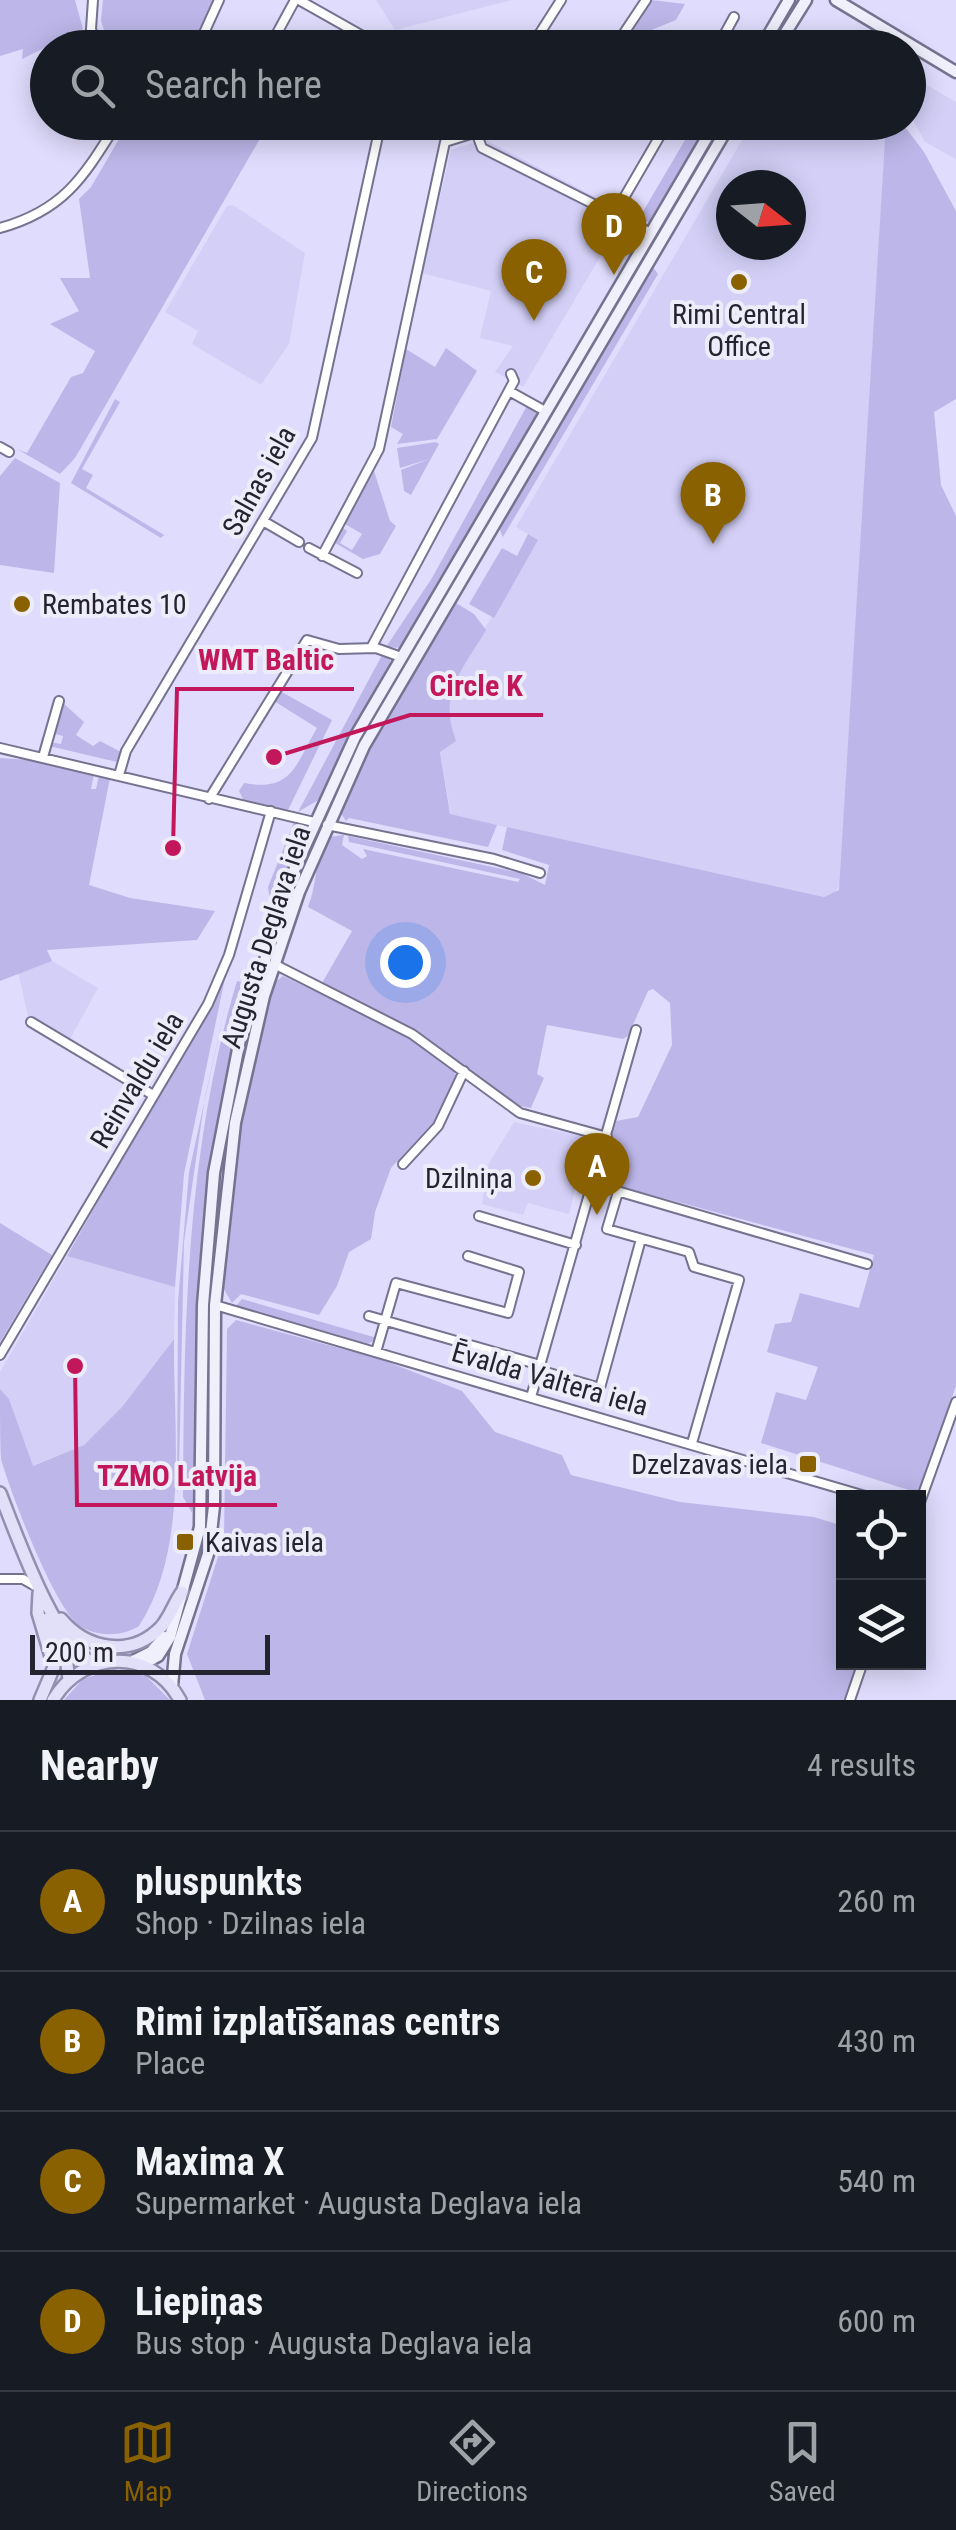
<!DOCTYPE html>
<meta charset="utf-8">
<style>
body{margin:0;font-family:"Roboto Condensed",sans-serif;background:#20242c;color:#f1f3f6}
.controls{position:absolute;right:30px;bottom:30px;display:grid;overflow:hidden;border-radius:0px;box-shadow:0 5px 25px #0003}
.controls button{width:90px;height:90px;display:grid;place-items:center;padding:0;border:0;border-bottom:2px solid #363941;background:#171b24;color:#f1f3f6;font:50px sans-serif}
.compass{position:absolute;left:716px;top:170px;width:90px;height:90px;border-radius:50%;background:#171b24;box-shadow:0 5px 25px #0003;rotate:107deg}
.scale{position:absolute;left:30px;bottom:25px;width:240px;box-sizing:border-box;padding-left:10px;border:5px solid #25232f;border-top:0;font-size:28px;line-height:35px;white-space:nowrap;color:#25232f;-webkit-text-stroke:8px #edecf9;paint-order:stroke}
.you{position:absolute;left:405px;top:962px;width:35px;height:35px;margin:-25px;border:8px solid #fff;border-radius:50%;background:#1a73e8;box-shadow:0 0 0 15px #1a73e833}
.badge{display:grid;place-items:center;width:65px;height:65px;border-radius:50%;background:#896100;color:#fff;font-size:32px;font-weight:700}
.pin{position:absolute;translate:-50% -82px;filter:drop-shadow(0 2px 5px #0008)}
.pin::after{content:'';position:absolute;top:52px;width:35px;height:30px;background:inherit;clip-path:polygon(0 0,100% 0,50% 100%)}
.list{margin:0;padding:0;list-style:none}
h2{display:flex;justify-content:space-between;align-items:center;height:130px;margin:0;padding:0 40px;font-size:42px}
h2 small{font-size:32px;font-weight:400;color:#9ea1a6}
.list li{display:grid;grid-template-columns:65px 1fr auto;gap:30px;align-items:center;box-sizing:border-box;height:140px;padding:0 40px;border-top:2px solid #363941}
.list b{display:block;font-size:38px;white-space:nowrap}
.list p{margin:0;font-size:32px;white-space:nowrap;color:#9ea1a6}
.list em{font-size:32px;font-style:normal;color:#9ea1a6}
.icon{flex:none;width:55px;height:55px;fill:none;stroke:currentColor;stroke-width:2;stroke-linecap:round;stroke-linejoin:round}
.map{position:relative;flex:none;width:956px;height:1700px;overflow:hidden}
.search{position:absolute;background:#171b24;box-shadow:0 5px 25px #0003;left:30px;right:30px;top:30px;height:110px;display:flex;align-items:center;gap:25px;box-sizing:border-box;padding:0 35px;border-radius:55px;color:#9ea1a6;font-size:38px}
.sheet{height:690px;background:#171b24}
nav{display:flex;justify-content:space-around;align-items:center;box-sizing:border-box;height:140px;border-top:2px solid #363941;background:#171b24;font-size:28px;color:#9ea1a6}
nav a{display:grid;justify-items:center;gap:5px}
nav .on{color:#896100}
.map>svg:first-child{display:block}
.built{fill:#d3cff7;fill-rule:evenodd}
.green{fill:#bdb7e9}
.lines{fill:none;stroke-linecap:round;stroke-linejoin:round}
.minor-casing{stroke:#767390;stroke-width:12}
.secondary-casing{stroke:#767390;stroke-width:15}
.primary-casing{stroke:#938faf;stroke-width:16}
.minor{stroke:#fff;stroke-width:8}
.secondary{stroke:#f0effc;stroke-width:10}
.primary{stroke:#e2dff8;stroke-width:11}
.poi-dot{fill:#896100;stroke:#edecf9;stroke-width:4}
.labels{text-anchor:middle;dominant-baseline:central;stroke-width:8;stroke-linejoin:round;paint-order:stroke}
.poi-label{font-size:28px;fill:#25232f;stroke:#edecf9;text-anchor:start}
.street-label{font-size:28px;fill:#25232f;stroke:#edecf9}
.leader{fill:none;stroke:#c2185b;stroke-width:4}
.callout-dot{fill:#c2185b;stroke:#edecf9;stroke-width:4}
.callout-label{font-size:30px;text-anchor:middle;font-weight:bold;fill:#c2185b;stroke:#edecf9;stroke-width:8;stroke-linejoin:round;paint-order:stroke}
</style>
<div class="map">
<svg width="956" height="1700" viewBox="0 0 956 1700">
<rect width="100%" height="100%" fill="#e0dcfd"/>
<!-- built -->
<path class="built" d="M376 0H512L395 30Z
M908 74 956 102V159L925 142 909 113Z
M752 123H886L842 881 835 893 824 897 451 815 434 715 537 539 516 527ZM731 185H791V245H731Z
M484 139 626 213 523 387 495 372 513 346 480 338 491 291 422 273 451 150Z
M233 205 305 253 289 344 261 385 192 344 198 331 165 312 227 206Z
M52 961 98 988 69 1041 29 1020 18 972Z
M514 1122 588 1138 569 1214 528 1203 523 1215 482 1204 489 1163Z
M67 1256 175 1287 174 1339 122 1407 84 1445 32 1466 9 1399 0 1389V1372Z"/>
<!-- green -->
<path class="green" d="M0 0H75L83 29 22 59 23 49 0 56Z
M103 0H214L196 35 218 47H110L101 21Z
M651 0 685 4 676 20 639 35 632 28Z
M129 122 269 123 75 458 60 474 17 449 27 453 71 377 83 373 95 351 50 324 79 311 60 278H90L79 199 91 187Z
M695 123H710L651 222 638 220Z
M886 123H902L924 152 956 211V399L934 412 941 485 956 516V1386L918 1493 761 1443 776 1392 806 1400 818 1367 767 1352 775 1324 791 1322 800 1293 859 1308 874 1255 600 1181 616 1121 638 1117 672 1045 670 1003 653 989 648 991 628 1036 623 1039 547 1025 537 1074 544 1078 531 1108 519 1106 426 1038 322 983 352 931 308 907C318 882 314 859 329 837L344 835 342 845 362 859 367 856 363 849 518 882 520 879 349 842 348 836 521 873 545 885 549 865 502 850 507 827 824 897 839 890Z
M652 266 658 274 503 537 498 526Z
M446 348 477 371 437 439 397 444 403 434 391 427 406 349 435 367Z
M115 399 120 402 82 469 93 475 86 488 164 535 161 538 71 483Z
M528 404 538 415 401 648 386 647 432 578Z
M436 442 439 444 411 495 404 491 401 470 429 459 400 468 397 448Z
M15 458 60 483 54 573 0 565V476Z
M373 468 390 521 396 526 380 554 363 559 335 543 343 528 347 531 340 543 352 550 362 534 345 524Z
M528 534 538 540 494 618 469 604 502 548 517 556Z
M456 603 474 614 486 630C462 671 438 693 456 741L440 752 450 814 497 825 488 847 349 818 346 821 340 812 380 729Z
M382 655 390 659V668L320 799 298 812Z
M280 691 332 720 288 810 244 801 239 791 244 783C293 792 295 765 317 728L274 701Z
M63 703 84 722 76 735 93 746 100 741 121 752 117 762 49 746 50 742 61 744 63 736 52 733Z
M0 758 29 760 94 774 91 789H96L99 776 110 778 89 885 130 898 215 911 197 940 47 950 52 961 0 981Z
M294 822 300 829 301 842 275 909 271 907 268 887Z
M280 924 251 1032 221 1170 209 1306V1511L203 1552 169 1650 201 1552 206 1511 207 1306 219 1170 248 1032Z
M253 966 208 1179 201 1257 197 1477 192 1513 183 1497C184 1322 186 1151 237 981L246 983Z
M283 976 412 1038 454 1070 457 1079 440 1115 391 1168 375 1212 371 1239 349 1252 337 1286 319 1315 241 1294 232 1303 222 1286 237 1142 274 983Z
M225 978 184 1174 175 1287 67 1256Z
M231 980 205 1097 184 1242 179 1472 177 1495 178 1302 189 1172Z
M0 1223 52 1255 0 1342Z
M242 1299 377 1338 368 1344 236 1306Z
M236 1320 383 1360 462 1391 495 1432 562 1455 571 1475 680 1502 814 1517 843 1526 844 1662 857 1663 844 1700H205L187 1654 224 1538 227 1329Z
M174 1339C173 1429 190 1547 139 1626 122 1637 97 1637 80 1626 55 1610 10 1491 1 1459 0 1438 0 1411 0 1389L9 1399 33 1466 84 1445 122 1407Z
M114 1669 146 1676 170 1700H64L83 1679Z"/>
<g class="lines">
<defs>
<path id="minor" d="M93 0 91 29 97 48
M219 0 204 33 226 48
M299 0 384 48
M269 48 295 0
M523 48 540 33 561 0
M614 48 646 0
M717 48 734 17
M476 132 482 148 651 233
M614 215 668 122
M0 228C65 210 84 176 118 122
M509 391 545 411
M0 447 9 452
M263 521 299 542
M309 548 357 573
M322 556 379 449 445 142 509 122
M371 648 514 381 511 374
M0 748 314 822
M43 757 59 701
M119 775 126 751 312 438 381 122
M209 799 307 640 339 649 376 648 401 657
M327 825 494 859 540 873
M274 964 412 1034 520 1113 607 1137
M31 1022 153 1095
M403 1164 438 1126 464 1071
M593 1184 867 1264
M618 1192 607 1229 689 1252 694 1267 739 1280 692 1443
M479 1216 576 1245
M215 1305 872 1498
M369 1316 540 1365
M376 1352 396 1283 508 1313 519 1272 468 1256
M0 1355 208 1004 229 955 271 811
M539 1370 600 1388 641 1239
M531 1397 636 1030
M918 1508 956 1402
M0 1579H23L37 1587
M850 1700 863 1662"/>
<path id="secondary" d="M836 0 956 72
M761 48 789 0
M776 48 806 0
M131 1662 151 1652 164 1637
M142 1665 158 1656 170 1637 200 1527 203 1305 214 1173 241 1034 295 868 355 737 716 122
M172 1686 175 1654 209 1551 214 1506 215 1305 235 1123 264 996 299 892 364 746 731 122"/>
<path id="primary" d="M0 1493C16 1533 56 1649 95 1664
M39 1593 38 1613 54 1667 40 1700
M47 1619 65 1651 69 1679
M61 1619C87 1650 131 1658 161 1627 170 1617 174 1603 182 1592
M53 1700C83 1650 151 1647 180 1700"/>
</defs>
<!-- minor casing -->
<use href="#minor" class="minor-casing"/>
<!-- secondary casing -->
<use href="#secondary" class="secondary-casing"/>
<!-- primary casing -->
<use href="#primary" class="primary-casing"/>
<!-- minor -->
<use href="#minor" class="minor"/>
<!-- secondary -->
<use href="#secondary" class="secondary"/>
<!-- primary -->
<use href="#primary" class="primary"/>
</g>
<!-- markers -->
<g class="poi-dot">
<circle cx="739" cy="282" r="10"/>
<circle cx="22" cy="604" r="10"/>
<circle cx="533" cy="1178" r="10"/>
<rect x="798" y="1454" width="20" height="20" rx="5"/>
<rect x="175" y="1532" width="20" height="20" rx="5"/>
</g>
<g class="labels">
<!-- poi labels -->
<g class="poi-label">
<text x="739" y="314" text-anchor="middle">Rimi Central<tspan x="739" dy="32">Office</tspan></text>
<text x="42" y="604">Rembates 10</text>
<text x="513" y="1178" text-anchor="end">Dzilniņa</text>
<text x="788" y="1464" text-anchor="end">Dzelzavas iela</text>
<text x="205" y="1542">Kaivas iela</text>
</g>
<!-- street labels -->
<g class="street-label">
<text transform="translate(259 481) rotate(-61)">Salnas iela</text>
<text transform="translate(266 937) rotate(-72)">Augusta Deglava iela</text>
<text transform="translate(137 1080) rotate(-59)">Reinvaldu iela</text>
<text transform="translate(550 1379) rotate(16)">Ēvalda Valtera iela</text>
</g>
</g>
<!-- callouts -->
<path class="leader" d="M173 848L177 689H354M274 757L410 715H543M75 1366L77 1505H277"/>
<g class="callout-dot">
<circle cx="173" cy="848" r="10"/>
<circle cx="274" cy="757" r="10"/>
<circle cx="75" cy="1366" r="10"/>
</g>
<g class="callout-label">
<text x="266" y="670">WMT Baltic</text>
<text x="476" y="696">Circle K</text>
<text x="177" y="1486">TZMO Latvija</text>
</g>
</svg>
<div class="controls">
<button><svg class="icon" aria-label="locate" viewBox="0 0 24 24"><circle cx="12" cy="12" r="6"/><path d="M12 2v4M12 18v4M2 12h4M18 12h4"/></svg></button>
<button><svg class="icon" aria-label="layers" viewBox="0 0 24 24"><path d="M12 4l9 5-9 5-9-5zM3 14l9 5 9-5"/></svg></button>
</div>
<svg class="compass" viewBox="-18 -18 36 36"><path d="M0-13l5 13h-10z" fill="#e53935"/><path d="M0 13l5-13h-10z" fill="#9ea1a6"/></svg>
<div class="scale">200 m</div>
<div class="you"></div>
<div class="pin badge" style="left:597px;top:1215px">A</div>
<div class="pin badge" style="left:713px;top:544px">B</div>
<div class="pin badge" style="left:534px;top:321px">C</div>
<div class="pin badge" style="left:614px;top:275px">D</div>
<div class="search"><svg class="icon" aria-label="search" viewBox="0 0 24 24"><circle cx="10" cy="10" r="6"/><path d="M15 15l6 6"/></svg>Search here</div>
</div>
<section class="sheet">
<h2>Nearby<small>4 results</small></h2>
<ul class="list">
<li><span class="badge">A</span><div><b>pluspunkts</b><p>Shop · Dzilnas iela</p></div><em>260 m</em></li>
<li><span class="badge">B</span><div><b>Rimi izplatīšanas centrs</b><p>Place</p></div><em>430 m</em></li>
<li><span class="badge">C</span><div><b>Maxima X</b><p>Supermarket · Augusta Deglava iela</p></div><em>540 m</em></li>
<li><span class="badge">D</span><div><b>Liepiņas</b><p>Bus stop · Augusta Deglava iela</p></div><em>600 m</em></li>
</ul>
</section>
<nav>
<a class="on"><svg class="icon" aria-label="map" viewBox="0 0 24 24"><path d="M3 6l6-2 6 2 6-2v14l-6 2-6-2-6 2zM9 4v14M15 6v14"/></svg>Map</a>
<a><svg class="icon" aria-label="directions" viewBox="0 0 24 24"><path d="M12 3l9 9-9 9-9-9zM9 14v-3h6M13 9l2 2-2 2"/></svg>Directions</a>
<a><svg class="icon" aria-label="saved" viewBox="0 0 24 24"><path d="M7 4h10v16l-5-4-5 4z"/></svg>Saved</a>
</nav>
